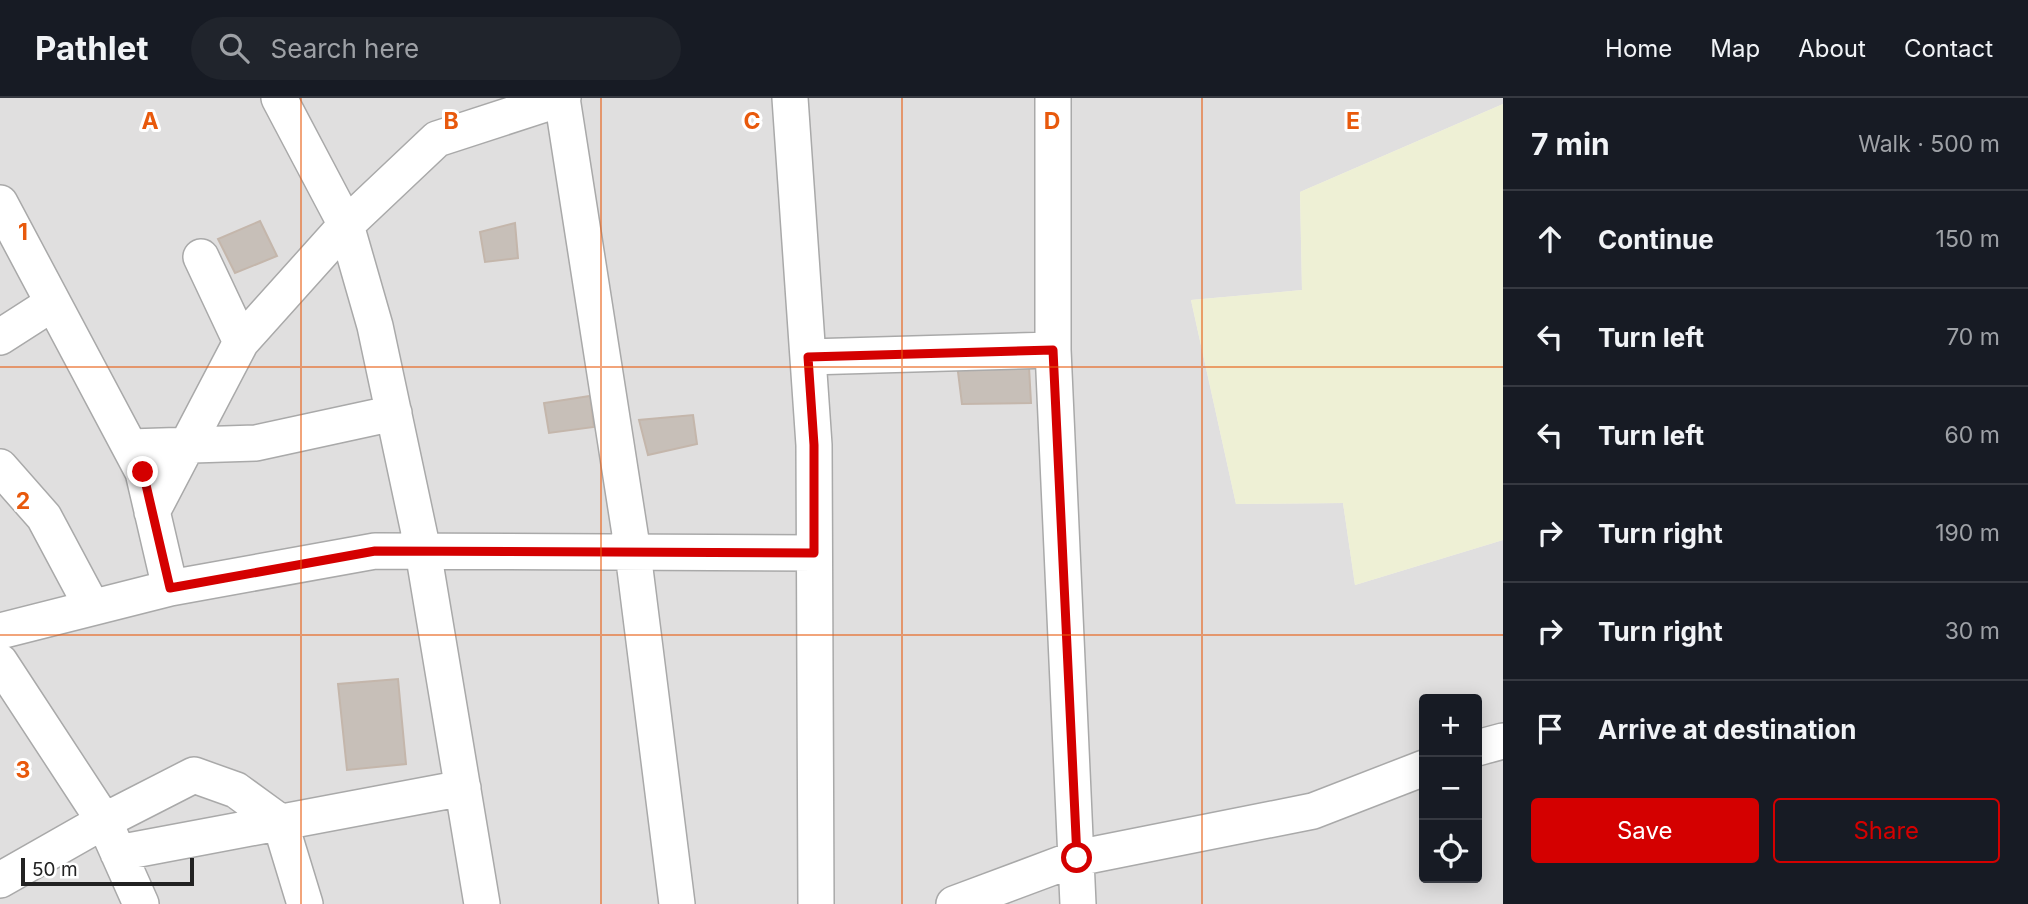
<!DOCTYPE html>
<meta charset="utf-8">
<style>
body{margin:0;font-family:Inter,sans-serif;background:#20242c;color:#f1f3f6}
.controls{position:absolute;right:21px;bottom:21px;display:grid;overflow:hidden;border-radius:7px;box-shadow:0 4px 18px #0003}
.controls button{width:63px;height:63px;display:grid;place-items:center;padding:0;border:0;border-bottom:2px solid #363941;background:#171b24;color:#f1f3f6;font:35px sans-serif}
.scale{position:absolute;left:21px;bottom:18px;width:173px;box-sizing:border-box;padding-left:7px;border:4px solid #222;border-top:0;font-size:19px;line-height:24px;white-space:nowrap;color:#222;-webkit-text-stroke:5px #fff;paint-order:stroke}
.stop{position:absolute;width:21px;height:21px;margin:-16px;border:5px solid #d40000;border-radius:50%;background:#fff}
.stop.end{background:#d40000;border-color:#fff;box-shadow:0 2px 7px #0008}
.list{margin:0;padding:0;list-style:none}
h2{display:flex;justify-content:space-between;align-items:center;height:91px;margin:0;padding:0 28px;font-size:30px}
h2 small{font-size:23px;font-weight:400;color:#9ea1a6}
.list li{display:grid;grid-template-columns:46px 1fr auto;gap:21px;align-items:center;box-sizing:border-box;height:98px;padding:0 28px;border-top:2px solid #363941}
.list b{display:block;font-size:26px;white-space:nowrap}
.list em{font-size:23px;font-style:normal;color:#9ea1a6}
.actions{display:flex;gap:14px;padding:21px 28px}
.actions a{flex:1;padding:16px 0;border:2px solid #d40000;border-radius:7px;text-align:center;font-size:24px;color:#d40000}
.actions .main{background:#d40000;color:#fff}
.icon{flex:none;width:38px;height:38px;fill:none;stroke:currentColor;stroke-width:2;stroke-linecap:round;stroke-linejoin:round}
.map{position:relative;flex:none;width:1503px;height:806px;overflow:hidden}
header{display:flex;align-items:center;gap:42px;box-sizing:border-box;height:98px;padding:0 35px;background:#171b24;border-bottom:2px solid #363941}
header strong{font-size:33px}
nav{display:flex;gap:38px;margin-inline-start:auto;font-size:24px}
.search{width:490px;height:63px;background:#20242c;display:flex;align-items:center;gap:18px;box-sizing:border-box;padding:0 24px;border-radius:38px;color:#9ea1a6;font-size:26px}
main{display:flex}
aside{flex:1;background:#171b24}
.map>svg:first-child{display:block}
.residential{fill:#e0dfdf;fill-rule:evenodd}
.farmland{fill:#eef0d5}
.building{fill:#c7bfb8;stroke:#c4b6ab;stroke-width:2}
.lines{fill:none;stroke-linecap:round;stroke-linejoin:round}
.minor-casing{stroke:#a9a9a9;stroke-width:38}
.minor{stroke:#fff;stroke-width:35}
.route{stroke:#d40000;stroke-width:9}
.grid{fill:none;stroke:#e8590c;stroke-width:2;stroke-opacity:0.55}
.grid-label{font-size:23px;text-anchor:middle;font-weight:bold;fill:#e8590c;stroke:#fff;stroke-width:6;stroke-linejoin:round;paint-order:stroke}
</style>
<header>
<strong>Pathlet</strong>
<div class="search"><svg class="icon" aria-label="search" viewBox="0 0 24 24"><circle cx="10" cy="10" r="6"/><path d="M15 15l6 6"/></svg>Search here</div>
<nav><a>Home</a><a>Map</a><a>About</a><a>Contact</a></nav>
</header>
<main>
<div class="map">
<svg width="1503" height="806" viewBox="0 0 1503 806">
<rect width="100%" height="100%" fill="#f2efe9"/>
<!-- residential -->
<path class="residential" d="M0 0H1503V6L1300 94 1302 192 1191 202 1236 406 1343 405 1355 487 1503 442V806H0ZM1424 601H1477V780H1424Z"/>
<!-- farmland -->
<path class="farmland" d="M1503 6V442L1355 487 1343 405 1236 406 1191 202 1302 192 1300 94Z"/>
<!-- building -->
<path class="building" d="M260 123 277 158 235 175 218 141Z
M515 125 518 160 485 164 480 134Z
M957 266 1029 269 1031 305 962 306Z
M590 298 594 329 549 335 544 305Z
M693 317 697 346 648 357 639 322Z
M398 581 406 666 347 672 338 586Z"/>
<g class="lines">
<defs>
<path id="minor" d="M279 0 346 127 375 228 423 453 482 806
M562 0 633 455 677 806
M790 0 814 347 816 806
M1053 0V252L1078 806
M0 105 143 374 170 490
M201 159 241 244
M0 239 53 205
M808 259 1053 252
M130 349 256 345 394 315
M0 369 44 419 92 509
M152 414 241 244 346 127 437 41 563 0
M0 533 170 490 375 453 814 455
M0 564 104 723 141 806
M1477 650 1503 643
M118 755 463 690
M0 782 104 723 194 677 236 692 280 724 305 806
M954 806 1077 760 1313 713 1424 670"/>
</defs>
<!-- minor casing -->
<use href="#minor" class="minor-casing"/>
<!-- minor -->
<use href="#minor" class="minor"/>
</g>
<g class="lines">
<!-- route -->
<path class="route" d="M143 374 170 490 375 453 814 455V347L808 259 1053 252 1077 760"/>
</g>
<!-- grid -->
<path class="grid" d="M301 0V806M601 0V806M902 0V806M1202 0V806M0 269H1503M0 537H1503"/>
<g class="grid-label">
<text x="150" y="31">A</text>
<text x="451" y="31">B</text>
<text x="752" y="31">C</text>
<text x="1052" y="31">D</text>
<text x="1353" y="31">E</text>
<text x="23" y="142">1</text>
<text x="23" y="411">2</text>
<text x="23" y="680">3</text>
</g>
</svg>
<div class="controls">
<button>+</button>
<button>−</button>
<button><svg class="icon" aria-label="locate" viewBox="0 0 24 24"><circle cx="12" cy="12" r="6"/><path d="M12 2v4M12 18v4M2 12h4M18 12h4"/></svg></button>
</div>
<div class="scale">50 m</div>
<div class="stop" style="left:1077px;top:760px"></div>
<div class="stop end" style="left:143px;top:374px"></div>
</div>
<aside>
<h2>7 min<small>Walk · 500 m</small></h2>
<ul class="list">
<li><svg class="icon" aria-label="ahead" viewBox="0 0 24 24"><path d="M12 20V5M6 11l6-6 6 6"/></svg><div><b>Continue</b></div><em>150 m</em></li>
<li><svg class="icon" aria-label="left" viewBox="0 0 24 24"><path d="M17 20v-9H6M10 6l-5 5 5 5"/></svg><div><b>Turn left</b></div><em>70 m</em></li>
<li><svg class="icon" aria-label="left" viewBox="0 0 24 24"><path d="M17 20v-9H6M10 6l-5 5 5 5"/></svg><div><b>Turn left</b></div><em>60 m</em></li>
<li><svg class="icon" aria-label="right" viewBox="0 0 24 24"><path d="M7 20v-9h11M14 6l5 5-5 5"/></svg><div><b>Turn right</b></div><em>190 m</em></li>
<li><svg class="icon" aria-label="right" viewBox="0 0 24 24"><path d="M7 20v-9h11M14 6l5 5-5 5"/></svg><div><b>Turn right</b></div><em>30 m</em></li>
<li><svg class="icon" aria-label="arrive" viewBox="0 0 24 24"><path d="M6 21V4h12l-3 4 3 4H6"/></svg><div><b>Arrive at destination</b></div></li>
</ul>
<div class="actions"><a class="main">Save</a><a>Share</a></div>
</aside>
</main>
